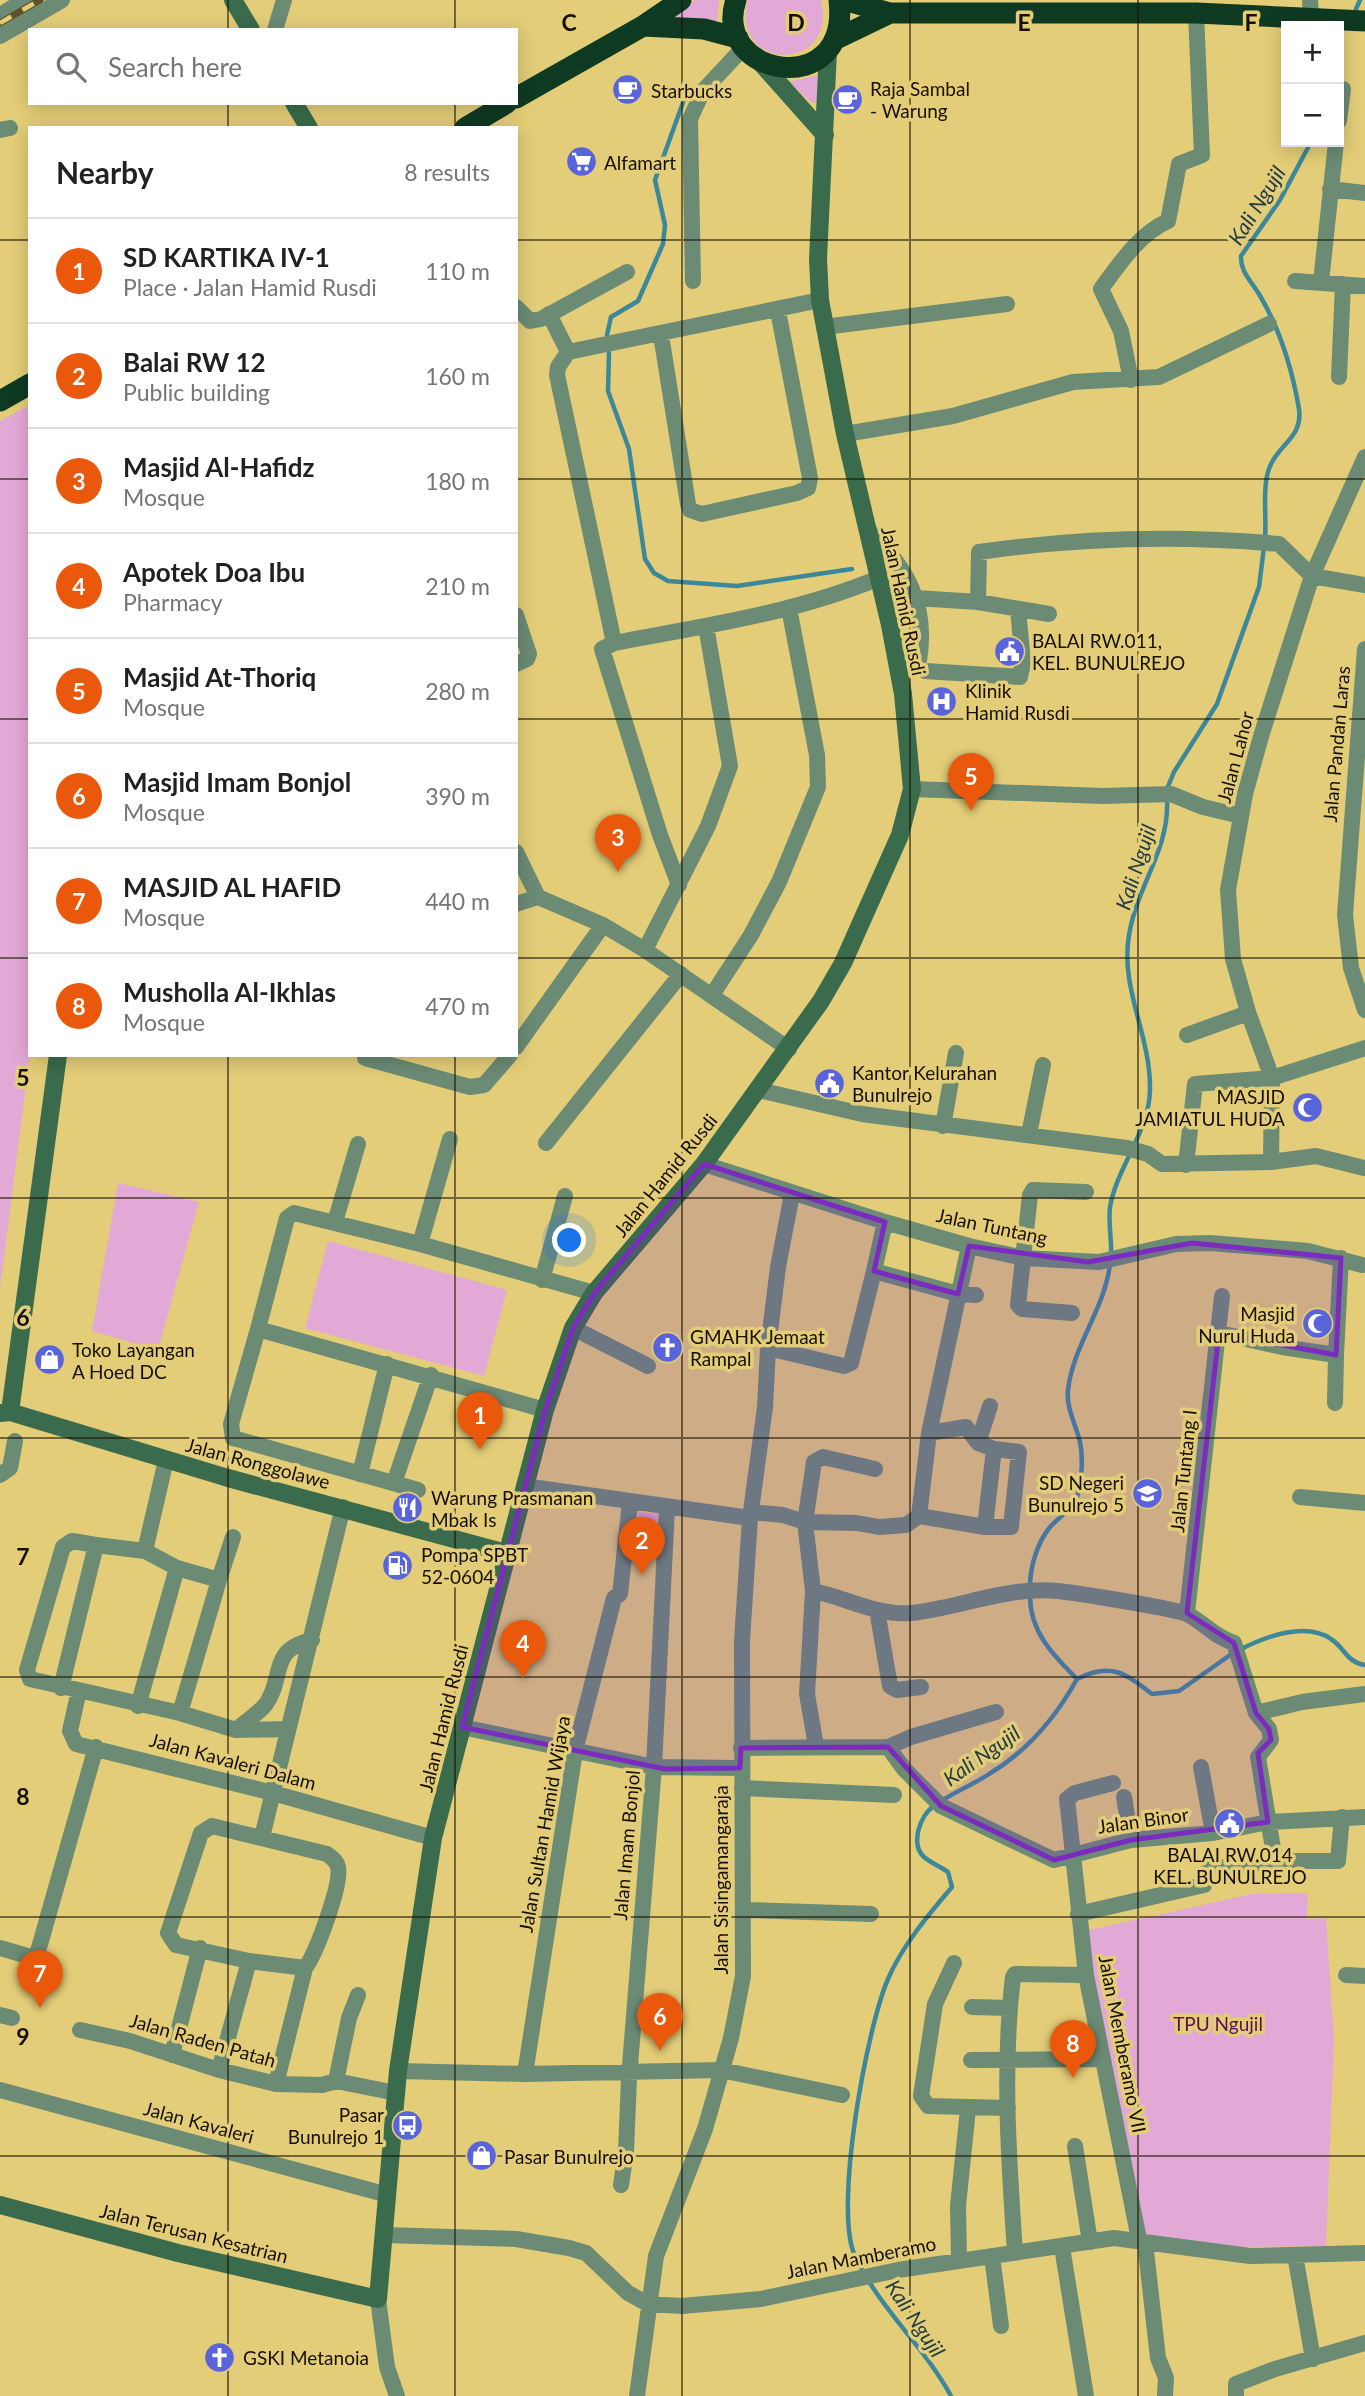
<!DOCTYPE html>
<meta charset="utf-8">
<style>
body{margin:0;font-family:Lato,sans-serif;background:#f2f2f2;color:#202124}
.controls{position:absolute;right:21px;top:21px;display:grid;overflow:hidden;border-radius:0px;box-shadow:0 4px 18px #0003}
.controls button{width:63px;height:63px;display:grid;place-items:center;padding:0;border:0;border-bottom:2px solid #e0e0e0;background:#fff;color:#202124;font:35px sans-serif}
.you{position:absolute;left:570px;top:1241px;width:24px;height:24px;margin:-18px;border:5px solid #fff;border-radius:50%;background:#1a73e8;box-shadow:0 0 0 10px #1a73e833}
.badge{display:grid;place-items:center;width:46px;height:46px;border-radius:50%;background:#ea580c;color:#fff;font-size:23px;font-weight:700}
.pin{position:absolute;translate:-50% -58px;filter:drop-shadow(0 2px 4px #0008)}
.pin::after{content:'';position:absolute;top:37px;width:24px;height:21px;background:inherit;clip-path:polygon(0 0,100% 0,50% 100%)}
.list{margin:0;padding:0;list-style:none}
h2{display:flex;justify-content:space-between;align-items:center;height:91px;margin:0;padding:0 28px;font-size:30px}
h2 small{font-size:23px;font-weight:400;color:#757577}
.list li{display:grid;grid-template-columns:46px 1fr auto;gap:21px;align-items:center;box-sizing:border-box;height:105px;padding:0 28px;border-top:2px solid #e0e0e0}
.list b{display:block;font-size:26px;white-space:nowrap}
.list p{margin:0;font-size:23px;white-space:nowrap;color:#757577}
.list em{font-size:23px;font-style:normal;color:#757577}
.icon{flex:none;width:38px;height:38px;fill:none;stroke:currentColor;stroke-width:2;stroke-linecap:round;stroke-linejoin:round}
.map{position:relative;flex:none;width:1365px;height:2396px;overflow:hidden}
.search{position:absolute;background:#fff;box-shadow:0 4px 18px #0003;left:28px;top:28px;width:490px;height:77px;display:flex;align-items:center;gap:18px;box-sizing:border-box;padding:0 24px;border-radius:0px;color:#757577;font-size:26px}
.panel{position:absolute;background:#fff;box-shadow:0 4px 18px #0003;left:28px;top:126px;width:490px;height:931px;border-radius:0px}
.map>svg:first-child{display:block}
.green{fill:#e3a9d6}
.lines{fill:none;stroke-linecap:round;stroke-linejoin:round}
.stream{stroke:#3c889a;stroke-width:4.5}
.street{stroke:#6b8b75;stroke-width:16}
.secondary{stroke:#3a6b4c;stroke-width:18}
.highway{stroke:#0f3a22;stroke-width:21}
.rail-casing{stroke:#5e522a;stroke-width:7}
.rail{stroke:#e3cd78;stroke-width:4.5;stroke-dasharray:13;stroke-linecap:butt}
.marked{fill:#7b2cbf;fill-opacity:0.2;stroke:#7b2cbf;stroke-width:5;stroke-linejoin:round}
.grid{fill:none;stroke:#171000;stroke-width:2;stroke-opacity:0.55}
.labels{text-anchor:middle;dominant-baseline:central;stroke-width:7;stroke-linejoin:round;paint-order:stroke}
.poi-label{font-size:19px;fill:#171000;stroke:#e3cd78;text-anchor:start}
.street-label{font-size:19px;fill:#171000;stroke:#e3cd78}
.park-label{font-size:19px;fill:#5b1150;stroke:#e3cd78}
.water-label{font-size:21px;font-style:italic;fill:#233c42;stroke:#e3cd78}
.grid-label{font-size:23px;text-anchor:middle;font-weight:bold;fill:#171000;stroke:#e3cd78;stroke-width:7;stroke-linejoin:round;paint-order:stroke}
</style>
<div class="map">
<svg width="1365" height="2396" viewBox="0 0 1365 2396">
<rect width="100%" height="100%" fill="#e3cd78"/>
<!-- green -->
<path class="green" d="M696 0H719L717 21 667 16Z
M748 0H821C839 74 729 72 748 0Z
M818 75 817 101 812 103 789 82Z
M30 405V1054L0 1288V421Z
M118 1183 199 1202 158 1350 92 1331Z
M328 1241 507 1290 484 1376 305 1328Z
M639 1512 658 1514 653 1560 634 1558Z
M1308 1893 1307 1919 1326 1918 1334 2041 1326 2246 1238 2247 1144 2234 1085 1931 1252 1894Z"/>
<g class="lines">
<!-- stream -->
<path class="stream" d="M1356 9 1360 0
M607 335 611 317 638 301 663 244 665 225 655 180 685 97
M609 353 608 391 629 449 645 559 654 573 668 581 737 586 852 569
M1265 538C1267 516 1261 484 1271 464 1281 443 1303 436 1299 409 1292 368 1280 329 1259 294 1251 281 1240 271 1241 256L1280 200 1311 142
M1167 789 1174 772 1217 704 1259 587 1264 547
M1111 1255C1112 1240 1108 1223 1110 1207 1117 1166 1151 1130 1150 1087 1150 1034 1120 988 1129 935 1137 885 1170 850 1167 798
M1030 1587C1030 1567 1037 1543 1050 1527 1062 1514 1075 1509 1079 1490 1082 1476 1083 1456 1080 1442 1076 1425 1066 1408 1068 1390 1073 1345 1105 1309 1110 1264
M1241 1649C1265 1637 1306 1621 1331 1639 1345 1648 1346 1662 1365 1665
M1077 1679C1111 1662 1125 1673 1152 1694L1179 1691 1233 1653
M941 1801C957 1791 974 1784 989 1774 1026 1752 1056 1717 1077 1679 1053 1655 1030 1632 1030 1596
M934 1806C920 1815 910 1844 924 1857 931 1863 941 1867 948 1872L952 1887C929 1914 902 1946 888 1979 867 2027 833 2209 855 2256 879 2308 924 2346 951 2396"/>
<!-- street -->
<path class="street" d="M1310 0 1311 18
M0 15 25 0
M275 30 284 0
M0 36 62 0
M1339 121 1343 89
M0 130 10 128
M1330 189 1365 193
M693 281 690 119 703 91 744 47
M1295 281 1365 286
M1321 282 1336 142
M516 307 530 321 541 319 627 272
M549 314 568 352
M824 327 1007 304
M661 335 688 504 690 510 702 514 797 493 808 488 810 478 778 311
M1339 377 1343 284
M1131 380 1121 331 1101 289C1120 263 1139 234 1168 221L1179 164 1202 155 1196 13
M845 434 953 416 1073 382 1159 377 1269 324
M868 530C908 568 928 605 919 661
M1312 576 1365 585
M916 598 978 602 1049 614
M978 602 979 552C1077 538 1180 535 1279 544L1312 576
M516 615 529 654 527 659 516 664
M614 643 557 375 558 367 568 352 820 300
M1365 649 1345 915 1351 968 1365 1010
M925 671 1020 677 1023 663 1018 609
M912 789 1103 796 1171 794 1203 807 1241 816
M516 852 538 897 603 925 645 950 789 1049
M679 885 660 835 602 649 614 643C704 626 795 613 879 578
M516 904 538 897
M645 950 708 826 730 766 706 626
M712 995 751 935 779 882 818 787 817 755 789 608
M1187 1035 1248 1013
M516 1047 603 925
M365 1058 470 1087 484 1085 510 1055
M759 1090 862 1114 1127 1148 1148 1154 1162 1164 1271 1162 1316 1156 1364 1168
M943 1126 956 1053
M1029 1134 1043 1065
M546 1143 681 974
M1271 1162 1272 1078 1248 1012 1233 959 1228 890 1245 794 1262 733 1312 576 1365 457
M704 1164 885 1222 969 1246 1024 1258 1099 1262 1176 1244 1210 1243 1308 1251 1362 1265
M1186 1165 1195 1084 1272 1078 1365 1048
M335 1222 358 1144
M885 1222 874 1271 958 1294 976 1295
M420 1244 450 1139
M542 1280 565 1196
M1072 1313 1022 1309 1018 1305 1030 1195 1033 1190 1086 1192
M573 1328 648 1366
M258 1329 287 1218 294 1213 420 1244 594 1293
M1219 1333 1282 1347 1336 1355 1341 1258
M768 1348 844 1366 851 1363 874 1271
M1335 1403 1336 1355
M978 1443 990 1406
M875 1469 823 1457 814 1462 805 1522 813 1591C845 1597 877 1616 911 1613 960 1608 1007 1586 1058 1591 1076 1593 1179 1609 1189 1615 1205 1624 1215 1637 1234 1643L1256 1713 1269 1729 1271 1740 1258 1757 1275 1861 1210 1869 1205 1873 1204 1885 1078 1914
M360 1474 387 1364
M0 1475 10 1468 15 1441
M394 1483 431 1375
M524 1486 750 1518
M418 1490 233 1438 231 1424 258 1329 545 1410
M1300 1497 1365 1503
M751 1512 783 1515 805 1522 857 1523 879 1527 906 1525 919 1516 985 1527H1011L1019 1452 994 1449 978 1443 966 1427 929 1433
M919 1516 929 1433 969 1246
M985 1527 994 1449
M96 1545 72 1541 63 1547 27 1670 30 1679 180 1713 236 1730 288 1729
M145 1551 166 1460
M219 1580 233 1537
M813 1591 807 1694 816 1746
M877 1610 890 1686 897 1690 921 1687
M1187 1613 1222 1296
M61 1688 96 1545 145 1551 177 1568 219 1580 180 1713
M79 1690 70 1731 76 1744 273 1793 433 1838
M138 1706 177 1568
M1256 1713 1302 1702 1365 1694
M462 1727 654 1767 740 1768
M236 1730C245 1722 258 1714 266 1704 285 1677 268 1650 312 1640
M888 1747 911 1737 996 1712
M741 1748 888 1747 904 1769 941 1806 1054 1860 1131 1840 1213 1833 1268 1822 1365 1817
M1201 1767 1213 1833
M1113 1783 1075 1793 1067 1799 1086 1975 1139 2239
M742 1788 894 1795
M1124 1797 1131 1840
M212 1826 327 1854C332 1858 337 1861 338 1867 342 1884 316 1954 305 1968L249 1961 176 1945 168 1933 201 1833Z
M262 1837 343 1507
M1275 1861H1338L1342 1817
M745 1910 871 1914
M0 1948 31 1957 37 1955 96 1747
M954 1963 935 2004 921 2096 928 2106 1008 2108
M1346 1975 1365 1976
M972 2007 1010 2008
M0 2015 12 2018
M80 2030 130 2041 219 2070 276 2084 322 2085 336 2081 396 2093
M172 2055 200 1948
M971 2060 1102 2059
M219 2070 249 1961
M398 2071 525 2074 721 2070 842 2095
M525 2074 575 1751 614 1598 620 1594 630 1502
M336 2081 349 2018 358 1995
M276 2084 305 1968
M0 2090 388 2195
M1075 2146 1090 2242
M621 2185 626 2152 629 2078 654 1767 667 1508
M384 2235 516 2239 569 2248 586 2253 628 2293 648 2304 682 2306 761 2299 898 2270 1114 2238 1250 2256 1365 2253
M1145 2242 1158 2358 1166 2378 1165 2396
M1062 2247 1086 2396
M1015 2253C1009 2162 1002 2068 1013 1977L1015 1974 1086 1975
M1295 2255 1313 2359
M992 2256 1001 2326
M959 2260 958 2206 968 2109
M378 2299 387 2367 397 2396
M637 2396 656 2256 705 2129 731 2038 743 1976 742 1641 750 1518 765 1407 768 1348 778 1267 792 1194
M1236 2396V2384L1275 2369 1365 2343"/>
<!-- secondary -->
<path class="secondary" d="M233 0 251 30
M760 62 825 135
M294 103 309 128
M10 1412 58 1055
M0 1413 10 1412 228 1478 506 1553
M0 2205 178 2253 378 2299 398 2071 433 1838 545 1410 573 1328 594 1293 704 1164 821 1001 843 963 900 835 912 789 903 694 890 625 845 434 820 300 818 259 828 51"/>
<!-- highway -->
<path class="highway" d="M736 0C710 76 851 103 839 0
M843 0 890 13H1196L1365 21
M643 26 704 29 738 38
M834 40 890 13
M516 98 643 26 681 0
M465 128 507 103
M0 401 30 384"/>
<defs>
<path id="rail" d="M0 23 40 0"/>
</defs>
<!-- rail casing -->
<use href="#rail" class="rail-casing"/>
<!-- rail -->
<use href="#rail" class="rail"/>
</g>
<!-- marked area -->
<path class="marked" d="M704 1164 885 1222 874 1271 958 1294 969 1246 1088 1262 1192 1243 1341 1258 1336 1355 1219 1333 1187 1613 1234 1643 1256 1713 1269 1729 1271 1740 1258 1753 1268 1822 1131 1840 1054 1860 941 1806 888 1747 741 1748 740 1768 665 1769 462 1727 545 1410 573 1328 594 1293Z"/>
<!-- grid -->
<path class="grid" d="M228 0V30M455 0V30M682 0V2396M910 0V2396M1138 0V2396M228 103V128M455 103V128M0 240H30M516 240H1365M0 479H30M516 479H1365M0 719H30M516 719H1365M0 958H30M516 958H1365M228 1055V2396M455 1055V2396M0 1198H1365M0 1438H1365M0 1677H1365M0 1917H1365M0 2156H1365"/>
<!-- icons -->
<defs>
<symbol id="cafe-disc" viewBox="-11 -11 22 22"><circle r="9.5" fill="#5964db" stroke="#e3cd78"/><path d="M-5.5-4.5H6V0H3Q3 3.5 0 3.5H-2.5Q-5.5 3.5-5.5 0ZM3-3.2v2h1.7v-2ZM-6 4.5H4V6H-6Z" fill="#fff"/></symbol>
<symbol id="supermarket-disc" viewBox="-11 -11 22 22"><circle r="9.5" fill="#5964db" stroke="#e3cd78"/><path d="M-6-5.5h2.5l.6 2H6L4.5 2H-2.5L-4.4-4H-6ZM-1.5 3.2a1.3 1.3 0 1 0 .1 0ZM3 3.2a1.3 1.3 0 1 0 .1 0Z" fill="#fff"/></symbol>
<symbol id="civic-disc" viewBox="-11 -11 22 22"><circle r="9.5" fill="#5964db" stroke="#e3cd78"/><path d="M-.6-6.5H3V-4.5H.6V-3L4-1V1h2V6H-6V1h2V-1L-.6-3ZM-1.2 2.5V6h2.4V2.5Z" fill="#fff"/></symbol>
<symbol id="hospital-disc" viewBox="-11 -11 22 22"><circle r="9.5" fill="#5964db" stroke="#e3cd78"/><path d="M-5-5h3v3.5h4V-5h3V5h-3V1.5h-4V5h-3Z" fill="#fff"/></symbol>
<symbol id="mosque-disc" viewBox="-11 -11 22 22"><circle r="9.5" fill="#5964db" stroke="#e3cd78"/><path d="M3.5-4.9A6 6 0 1 0 3.5 4.9A5 5 0 1 1 3.5-4.9Z" fill="#fff"/></symbol>
<symbol id="church-disc" viewBox="-11 -11 22 22"><circle r="9.5" fill="#5964db" stroke="#e3cd78"/><path d="M-1.2-6h2.4v3.5h3.3v2.4h-3.3V6h-2.4V-.1h-3.3v-2.4h3.3Z" fill="#fff"/></symbol>
<symbol id="shop-disc" viewBox="-11 -11 22 22"><circle r="9.5" fill="#5964db" stroke="#e3cd78"/><path d="M-5-2.5h2.3a2.7 3.5 0 0 1 5.4 0H5L5.5 6h-11ZM-1.5-2.5h3a1.5 2.3 0 0 0-3 0Z" fill="#fff"/></symbol>
<symbol id="school-disc" viewBox="-11 -11 22 22"><circle r="9.5" fill="#5964db" stroke="#e3cd78"/><path d="M0-5L7-2L0 1L-7-2ZM-4 1L0 2.5L4 1V4Q0 6-4 4Z" fill="#fff"/></symbol>
<symbol id="restaurant-disc" viewBox="-11 -11 22 22"><circle r="9.5" fill="#5964db" stroke="#e3cd78"/><path d="M-5-6h1v4h1v-4h1v4h1v-4h1v5L-1.5 .5V6h-2V.5L-5-1ZM5-6V6H3V1.5H1.5Q1.5-4 5-6Z" fill="#fff"/></symbol>
<symbol id="fuel-disc" viewBox="-11 -11 22 22"><circle r="9.5" fill="#5964db" stroke="#e3cd78"/><path d="M-5.5-6h7V0h2V4h1.3V-2.5L3-4.5l.8-.8L6-3V5H2.5V1h-1V6h-7ZM-4.2-4.7v3.2H.2V-4.7Z" fill="#fff"/></symbol>
<symbol id="bus-disc" viewBox="-11 -11 22 22"><circle r="9.5" fill="#5964db" stroke="#e3cd78"/><path d="M-5-6H5V4H4V6H2V4H-2V6H-4V4H-5ZM-3.5-4V0h7V-4ZM-3.5 1.2v1.5H-2V1.2ZM2 1.2v1.5H3.5V1.2Z" fill="#fff"/></symbol>
</defs>
<g fill-rule="evenodd">
<use href="#cafe-disc" x="610" y="72" width="35" height="35"/>
<use href="#cafe-disc" x="830" y="82" width="35" height="35"/>
<use href="#supermarket-disc" x="564" y="144" width="35" height="35"/>
<use href="#civic-disc" x="992" y="634" width="35" height="35"/>
<use href="#hospital-disc" x="924" y="684" width="35" height="35"/>
<use href="#civic-disc" x="812" y="1066" width="35" height="35"/>
<use href="#mosque-disc" x="1290" y="1090" width="35" height="35"/>
<use href="#mosque-disc" x="1300" y="1306" width="35" height="35"/>
<use href="#church-disc" x="650" y="1330" width="35" height="35"/>
<use href="#shop-disc" x="32" y="1342" width="35" height="35"/>
<use href="#school-disc" x="1130" y="1476" width="35" height="35"/>
<use href="#restaurant-disc" x="390" y="1490" width="35" height="35"/>
<use href="#fuel-disc" x="380" y="1548" width="35" height="35"/>
<use href="#civic-disc" x="1212" y="1806" width="35" height="35"/>
<use href="#bus-disc" x="390" y="2108" width="35" height="35"/>
<use href="#shop-disc" x="464" y="2138" width="35" height="35"/>
<use href="#church-disc" x="202" y="2340" width="35" height="35"/>
</g>
<g class="labels">
<!-- poi labels -->
<g class="poi-label">
<text x="870" y="88">Raja Sambal<tspan x="870" dy="22">- Warung</tspan></text>
<text x="651" y="90">Starbucks</text>
<text x="604" y="162">Alfamart</text>
<text x="1032" y="640">BALAI RW.011,<tspan x="1032" dy="22">KEL. BUNULREJO</tspan></text>
<text x="965" y="690">Klinik<tspan x="965" dy="22">Hamid Rusdi</tspan></text>
<text x="852" y="1072">Kantor Kelurahan<tspan x="852" dy="22">Bunulrejo</tspan></text>
<text x="1285" y="1096" text-anchor="end">MASJID<tspan x="1285" dy="22">JAMIATUL HUDA</tspan></text>
<text x="1295" y="1313" text-anchor="end">Masjid<tspan x="1295" dy="22">Nurul Huda</tspan></text>
<text x="690" y="1336">GMAHK Jemaat<tspan x="690" dy="22">Rampal</tspan></text>
<text x="72" y="1349">Toko Layangan<tspan x="72" dy="22">A Hoed DC</tspan></text>
<text x="1124" y="1482" text-anchor="end">SD Negeri<tspan x="1124" dy="22">Bunulrejo 5</tspan></text>
<text x="431" y="1497">Warung Prasmanan<tspan x="431" dy="22">Mbak Is</tspan></text>
<text x="421" y="1554">Pompa SPBT<tspan x="421" dy="22">52-0604</tspan></text>
<text x="1230" y="1854" text-anchor="middle">BALAI RW.014<tspan x="1230" dy="22">KEL. BUNULREJO</tspan></text>
<text x="384" y="2114" text-anchor="end">Pasar<tspan x="384" dy="22">Bunulrejo 1</tspan></text>
<text x="504" y="2156">Pasar Bunulrejo</text>
<text x="243" y="2357">GSKI Metanoia</text>
</g>
<!-- street labels -->
<g class="street-label">
<text transform="translate(904 601) rotate(78)">Jalan Hamid Rusdi</text>
<text transform="translate(1336 744) rotate(-85)">Jalan Pandan Laras</text>
<text transform="translate(1235 757) rotate(-75)">Jalan Lahor</text>
<text transform="translate(665 1175) rotate(-51)">Jalan Hamid Rusdi</text>
<text transform="translate(992 1226) rotate(12)">Jalan Tuntang</text>
<text transform="translate(258 1463) rotate(15)">Jalan Ronggolawe</text>
<text transform="translate(1183 1471) rotate(-84)">Jalan Tuntang I</text>
<text transform="translate(443 1718) rotate(-76)">Jalan Hamid Rusdi</text>
<text transform="translate(233 1761) rotate(15)">Jalan Kavaleri Dalam</text>
<text transform="translate(1143 1820) rotate(-8)">Jalan Binor</text>
<text transform="translate(544 1824) rotate(-80)">Jalan Sultan Hamid Wijaya</text>
<text transform="translate(626 1845) rotate(-85)">Jalan Imam Bonjol</text>
<text transform="translate(720 1880) rotate(-90)">Jalan Sisingamangaraja</text>
<text transform="translate(203 2040) rotate(16)">Jalan Raden Patah</text>
<text transform="translate(1123 2044) rotate(79)">Jalan Memberamo VII</text>
<text transform="translate(199 2122) rotate(15)">Jalan Kavaleri</text>
<text transform="translate(194 2233) rotate(14)">Jalan Terusan Kesatrian</text>
<text transform="translate(861 2257) rotate(-11)">Jalan Mamberamo</text>
</g>
<!-- park labels -->
<g class="park-label">
<text x="1218" y="2023">TPU Ngujil</text>
</g>
<!-- water labels -->
<g class="water-label">
<text transform="translate(1256 205) rotate(-58)">Kali Ngujil</text>
<text transform="translate(1135 867) rotate(-72)">Kali Ngujil</text>
<text transform="translate(981 1755) rotate(-35)">Kali Ngujil</text>
<text transform="translate(916 2318) rotate(56)">Kali Ngujil</text>
</g>
</g>
<g class="grid-label">
<text x="569" y="31">C</text>
<text x="796" y="31">D</text>
<text x="1024" y="31">E</text>
<text x="1251" y="31">F</text>
<text x="23" y="1086">5</text>
<text x="23" y="1326">6</text>
<text x="23" y="1565">7</text>
<text x="23" y="1805">8</text>
<text x="23" y="2045">9</text>
</g>
</svg>
<div class="controls">
<button>+</button>
<button>−</button>
</div>
<div class="you"></div>
<div class="pin badge" style="left:480px;top:1450px">1</div>
<div class="pin badge" style="left:642px;top:1575px">2</div>
<div class="pin badge" style="left:618px;top:872px">3</div>
<div class="pin badge" style="left:523px;top:1678px">4</div>
<div class="pin badge" style="left:971px;top:811px">5</div>
<div class="pin badge" style="left:660px;top:2051px">6</div>
<div class="pin badge" style="left:40px;top:2008px">7</div>
<div class="pin badge" style="left:1073px;top:2078px">8</div>
<div class="search"><svg class="icon" aria-label="search" viewBox="0 0 24 24"><circle cx="10" cy="10" r="6"/><path d="M15 15l6 6"/></svg>Search here</div>
<section class="panel">
<h2>Nearby<small>8 results</small></h2>
<ul class="list">
<li><span class="badge">1</span><div><b>SD KARTIKA IV-1</b><p>Place · Jalan Hamid Rusdi</p></div><em>110 m</em></li>
<li><span class="badge">2</span><div><b>Balai RW 12</b><p>Public building</p></div><em>160 m</em></li>
<li><span class="badge">3</span><div><b>Masjid Al-Hafidz</b><p>Mosque</p></div><em>180 m</em></li>
<li><span class="badge">4</span><div><b>Apotek Doa Ibu</b><p>Pharmacy</p></div><em>210 m</em></li>
<li><span class="badge">5</span><div><b>Masjid At-Thoriq</b><p>Mosque</p></div><em>280 m</em></li>
<li><span class="badge">6</span><div><b>Masjid Imam Bonjol</b><p>Mosque</p></div><em>390 m</em></li>
<li><span class="badge">7</span><div><b>MASJID AL HAFID</b><p>Mosque</p></div><em>440 m</em></li>
<li><span class="badge">8</span><div><b>Musholla Al-Ikhlas</b><p>Mosque</p></div><em>470 m</em></li>
</ul>
</section>
</div>
